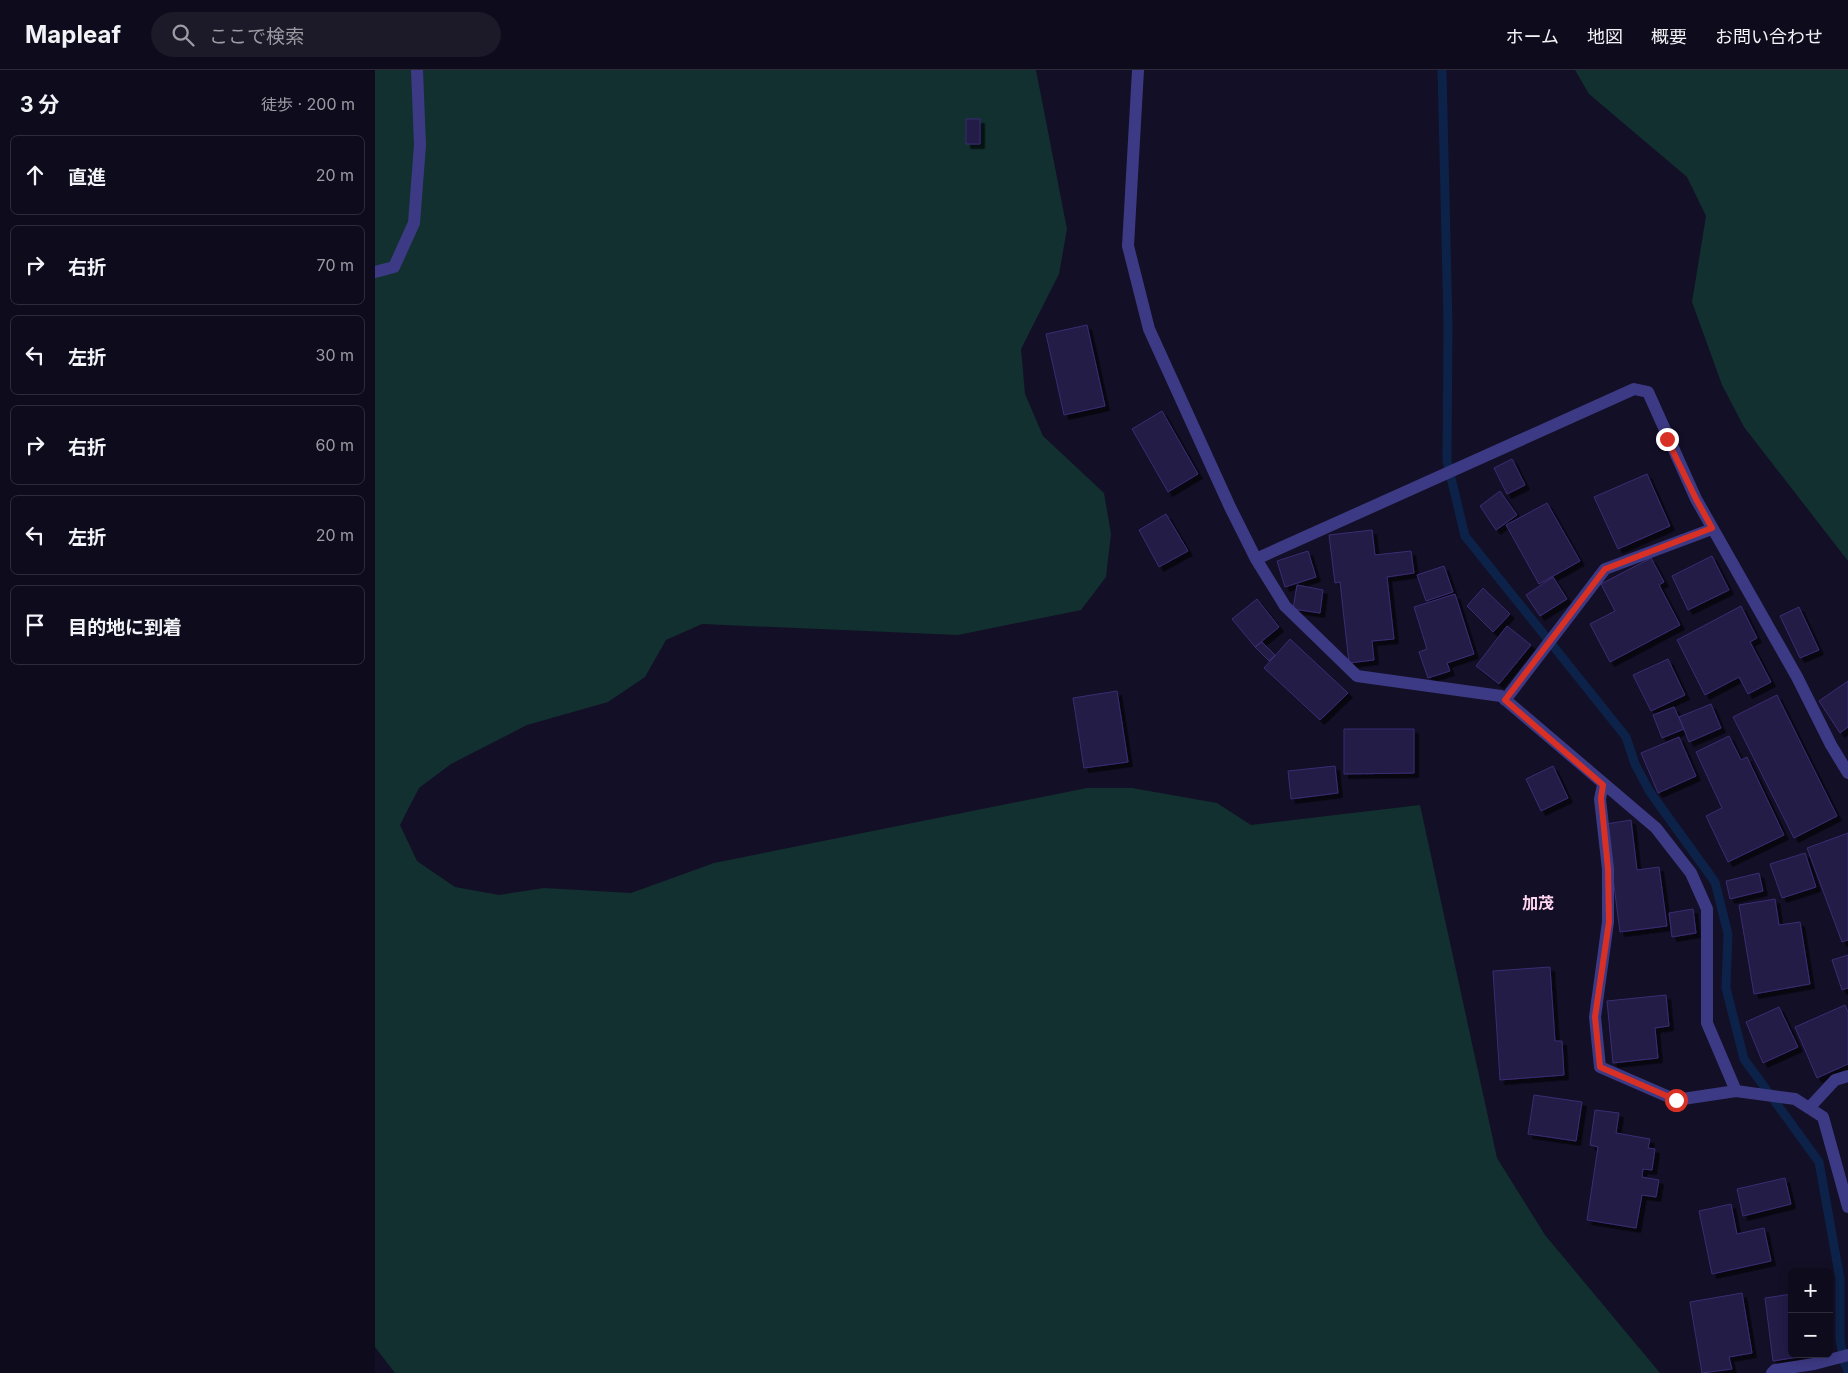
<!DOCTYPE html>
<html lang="ja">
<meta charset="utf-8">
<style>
body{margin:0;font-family:Inter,"Noto Sans JP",sans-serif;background:#1c1929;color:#f1f3f6}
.controls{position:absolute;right:15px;bottom:15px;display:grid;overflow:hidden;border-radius:8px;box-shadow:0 2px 12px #0003}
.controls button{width:45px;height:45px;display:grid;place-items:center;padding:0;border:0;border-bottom:1px solid #2e2b3b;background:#0e0b1c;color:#f1f3f6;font:25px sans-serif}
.stop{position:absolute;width:15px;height:15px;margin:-11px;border:4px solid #d93025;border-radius:50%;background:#fff}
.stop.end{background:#d93025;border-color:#fff;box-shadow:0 1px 5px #0008}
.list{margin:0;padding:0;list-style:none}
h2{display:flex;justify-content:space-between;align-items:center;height:65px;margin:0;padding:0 20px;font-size:21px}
h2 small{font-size:16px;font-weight:400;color:#9b9ba3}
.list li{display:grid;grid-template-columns:32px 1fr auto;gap:15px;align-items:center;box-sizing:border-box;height:80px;margin:0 10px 10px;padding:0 10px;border:1px solid #2e2b3b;border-radius:8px}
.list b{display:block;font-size:19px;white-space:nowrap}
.list em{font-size:16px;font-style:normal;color:#9b9ba3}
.icon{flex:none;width:28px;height:28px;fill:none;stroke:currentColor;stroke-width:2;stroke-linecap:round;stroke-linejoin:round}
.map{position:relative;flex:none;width:1473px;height:1303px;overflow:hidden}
header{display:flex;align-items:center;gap:30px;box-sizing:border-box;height:70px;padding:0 25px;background:#0e0b1c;border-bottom:1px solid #2e2b3b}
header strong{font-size:24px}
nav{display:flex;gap:28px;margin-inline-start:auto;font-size:18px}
.search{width:350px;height:45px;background:#1c1929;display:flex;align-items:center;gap:12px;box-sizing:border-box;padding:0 18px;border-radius:28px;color:#9b9ba3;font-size:19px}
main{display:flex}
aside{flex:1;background:#0e0b1c}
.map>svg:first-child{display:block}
.green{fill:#12302f}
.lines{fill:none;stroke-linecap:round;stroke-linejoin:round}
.stream{stroke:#0c2248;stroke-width:9}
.building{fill:#241b47;stroke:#3b2d73;filter:url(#shadow)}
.minor{stroke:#3d3a85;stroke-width:12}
.route{stroke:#d93025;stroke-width:6}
.labels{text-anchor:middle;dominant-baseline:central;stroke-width:5;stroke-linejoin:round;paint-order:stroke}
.quarter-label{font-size:16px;font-weight:bold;fill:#ffd6f0;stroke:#130f26}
</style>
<header>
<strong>Mapleaf</strong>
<div class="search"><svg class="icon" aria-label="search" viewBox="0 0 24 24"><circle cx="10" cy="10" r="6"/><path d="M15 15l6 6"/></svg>ここで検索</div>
<nav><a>ホーム</a><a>地図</a><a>概要</a><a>お問い合わせ</a></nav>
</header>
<main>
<aside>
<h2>3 分<small>徒歩 · 200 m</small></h2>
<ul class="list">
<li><svg class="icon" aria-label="ahead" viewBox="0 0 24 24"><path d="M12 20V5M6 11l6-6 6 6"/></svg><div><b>直進</b></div><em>20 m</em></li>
<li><svg class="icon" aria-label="right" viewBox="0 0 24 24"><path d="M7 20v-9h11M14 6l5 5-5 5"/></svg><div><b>右折</b></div><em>70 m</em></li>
<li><svg class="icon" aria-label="left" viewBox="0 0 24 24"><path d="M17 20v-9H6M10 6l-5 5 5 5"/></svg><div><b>左折</b></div><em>30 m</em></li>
<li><svg class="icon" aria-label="right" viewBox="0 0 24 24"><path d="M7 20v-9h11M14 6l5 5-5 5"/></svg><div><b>右折</b></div><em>60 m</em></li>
<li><svg class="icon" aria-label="left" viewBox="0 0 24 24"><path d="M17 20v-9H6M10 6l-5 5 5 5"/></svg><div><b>左折</b></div><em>20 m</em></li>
<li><svg class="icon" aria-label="arrive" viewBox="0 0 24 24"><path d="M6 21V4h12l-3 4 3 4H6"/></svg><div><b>目的地に到着</b></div></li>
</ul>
</aside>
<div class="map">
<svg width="1473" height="1303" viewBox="0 0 1473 1303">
<defs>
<filter id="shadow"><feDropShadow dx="4.5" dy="4.5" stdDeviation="0" flood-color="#0009"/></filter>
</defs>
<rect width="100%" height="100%" fill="#130f26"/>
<!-- green -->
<path class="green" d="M0 0H661L692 159 684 204 646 279 650 324 668 366 729 423 736 464 731 507 706 540 583 565 327 554 291 570 270 607 233 632 152 655 76 694 44 718 25 755 42 791 80 817 124 825 169 818 256 823 339 793 712 718H757L842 733 876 755 1045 735 1122 1088 1170 1165 1285 1303H20L0 1277Z
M1200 0H1473V491L1369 357 1347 315 1317 232 1331 146 1312 107 1214 24Z"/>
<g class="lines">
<!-- stream -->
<path class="stream" d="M1067 0 1073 255 1072 391 1090 466 1251 667 1260 694 1275 722 1340 812 1353 864 1351 918 1369 989 1444 1092 1465 1209V1270L1469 1292 1473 1301"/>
</g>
<!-- building -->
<path class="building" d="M591 49H605V74H591Z
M712 255 730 336 689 345 671 264Z
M787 341 823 404 793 422 757 359Z
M1137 389 1150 415 1132 424 1119 398Z
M1272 404 1295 456 1243 479 1219 427Z
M1125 421 1142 445 1121 460 1105 436Z
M1172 433 1205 491 1164 514 1131 455Z
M791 444 813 481 784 497 764 460Z
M997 460 1000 485 1036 481 1039 503 1012 507 1019 569 997 571 999 590 974 593 965 512 960 513 954 465Z
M933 481 941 507 910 517 902 491Z
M1337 486 1354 520 1313 540 1297 506Z
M1276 488 1289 512 1284 515 1305 555 1235 592 1215 554 1240 541 1226 514Z
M1069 496 1078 522 1051 531 1042 505Z
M1178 507 1192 529 1165 546 1151 525Z
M922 515 948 520 945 543 918 539Z
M1108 518 1135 544 1118 562 1092 536Z
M1080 524 1099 584 1072 593 1075 601 1053 608 1044 582 1052 579 1039 537Z
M882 529 904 557 880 577 857 549Z
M1366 536 1382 568 1375 572 1396 612 1373 624 1364 607 1330 625 1302 570Z
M1424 537 1444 580 1425 588 1405 546Z
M1132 556 1156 575 1124 614 1101 596Z
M915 569 973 623 945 650 889 598Z
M887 572 900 585 894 591 880 577Z
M1293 589 1310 625 1276 641 1258 605Z
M1473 611V657L1465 663 1444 631Z
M742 621 753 692 709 698 698 628Z
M1402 625 1462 746 1419 768 1358 647Z
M1336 634 1346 658 1314 672 1304 647Z
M1299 637 1309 659 1287 668 1278 645Z
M969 659H1039V703L969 704Z
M1354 666 1366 690 1372 687 1409 765 1353 792 1331 746 1347 738 1321 682Z
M1304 667 1321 706 1283 723 1266 683Z
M960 696 963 723 916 729 913 701Z
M1178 696 1193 728 1166 741 1151 709Z
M1256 750 1262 800 1284 797 1292 856 1245 862 1231 754Z
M1473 763V870L1467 872 1432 778Z
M1430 783 1441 817 1407 828 1395 794Z
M1384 803 1388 821 1355 829 1351 811Z
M1400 829 1404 855 1425 852 1435 914 1379 924 1364 835Z
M1318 839 1321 863 1297 867 1294 843Z
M1473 885V918L1467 920 1457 890Z
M1175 897 1180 971H1187L1189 1005 1125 1010 1118 901Z
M1291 925 1294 956 1280 958 1283 988 1238 993 1232 931Z
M1470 935 1473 942V994L1442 1008 1420 957Z
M1404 937 1423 977 1388 993 1371 952Z
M1159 1025 1207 1032 1201 1071 1153 1064Z
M1220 1040 1244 1043 1241 1063 1275 1069 1273 1078 1280 1079 1277 1100 1268 1099 1267 1107 1284 1110 1281 1127 1267 1125 1261 1158 1212 1150 1223 1077 1215 1075Z
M1410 1108 1416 1134 1368 1146 1362 1119Z
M1356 1134 1362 1164 1389 1158 1396 1191 1337 1204 1324 1141Z
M1367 1223 1377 1283 1354 1287 1357 1299 1327 1303 1315 1232Z
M1417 1224V1284H1430V1286L1398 1291 1390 1228Z"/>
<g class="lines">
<!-- minor -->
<path class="minor" d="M763 0 753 176 774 259 855 437 881 489 910 536 982 606 1126 626 1281 758 1316 803 1332 839V953L1361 1021 1420 1029 1448 1047 1473 1137
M0 202 19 197 39 153 45 75 42 0
M881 489 1259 319 1273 322 1321 429 1422 607 1456 675 1473 703
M1130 630 1230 499 1337 459
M1228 715 1225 729 1233 799V852L1220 947 1225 997 1301 1030 1361 1021
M1434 1038 1460 1010 1473 1006
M1397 1303 1400 1300 1439 1294 1473 1285"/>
</g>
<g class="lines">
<!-- route -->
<path class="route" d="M1292 369 1321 429 1337 458 1230 499 1130 630 1228 715 1226 728 1233 799 1234 852 1220 947 1225 997 1301 1030"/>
</g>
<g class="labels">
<!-- quarter labels -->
<g class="quarter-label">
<text x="1163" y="833">加茂</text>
</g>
</g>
</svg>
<div class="controls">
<button>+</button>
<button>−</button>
</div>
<div class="stop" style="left:1301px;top:1030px"></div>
<div class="stop end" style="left:1292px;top:369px"></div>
</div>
</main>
